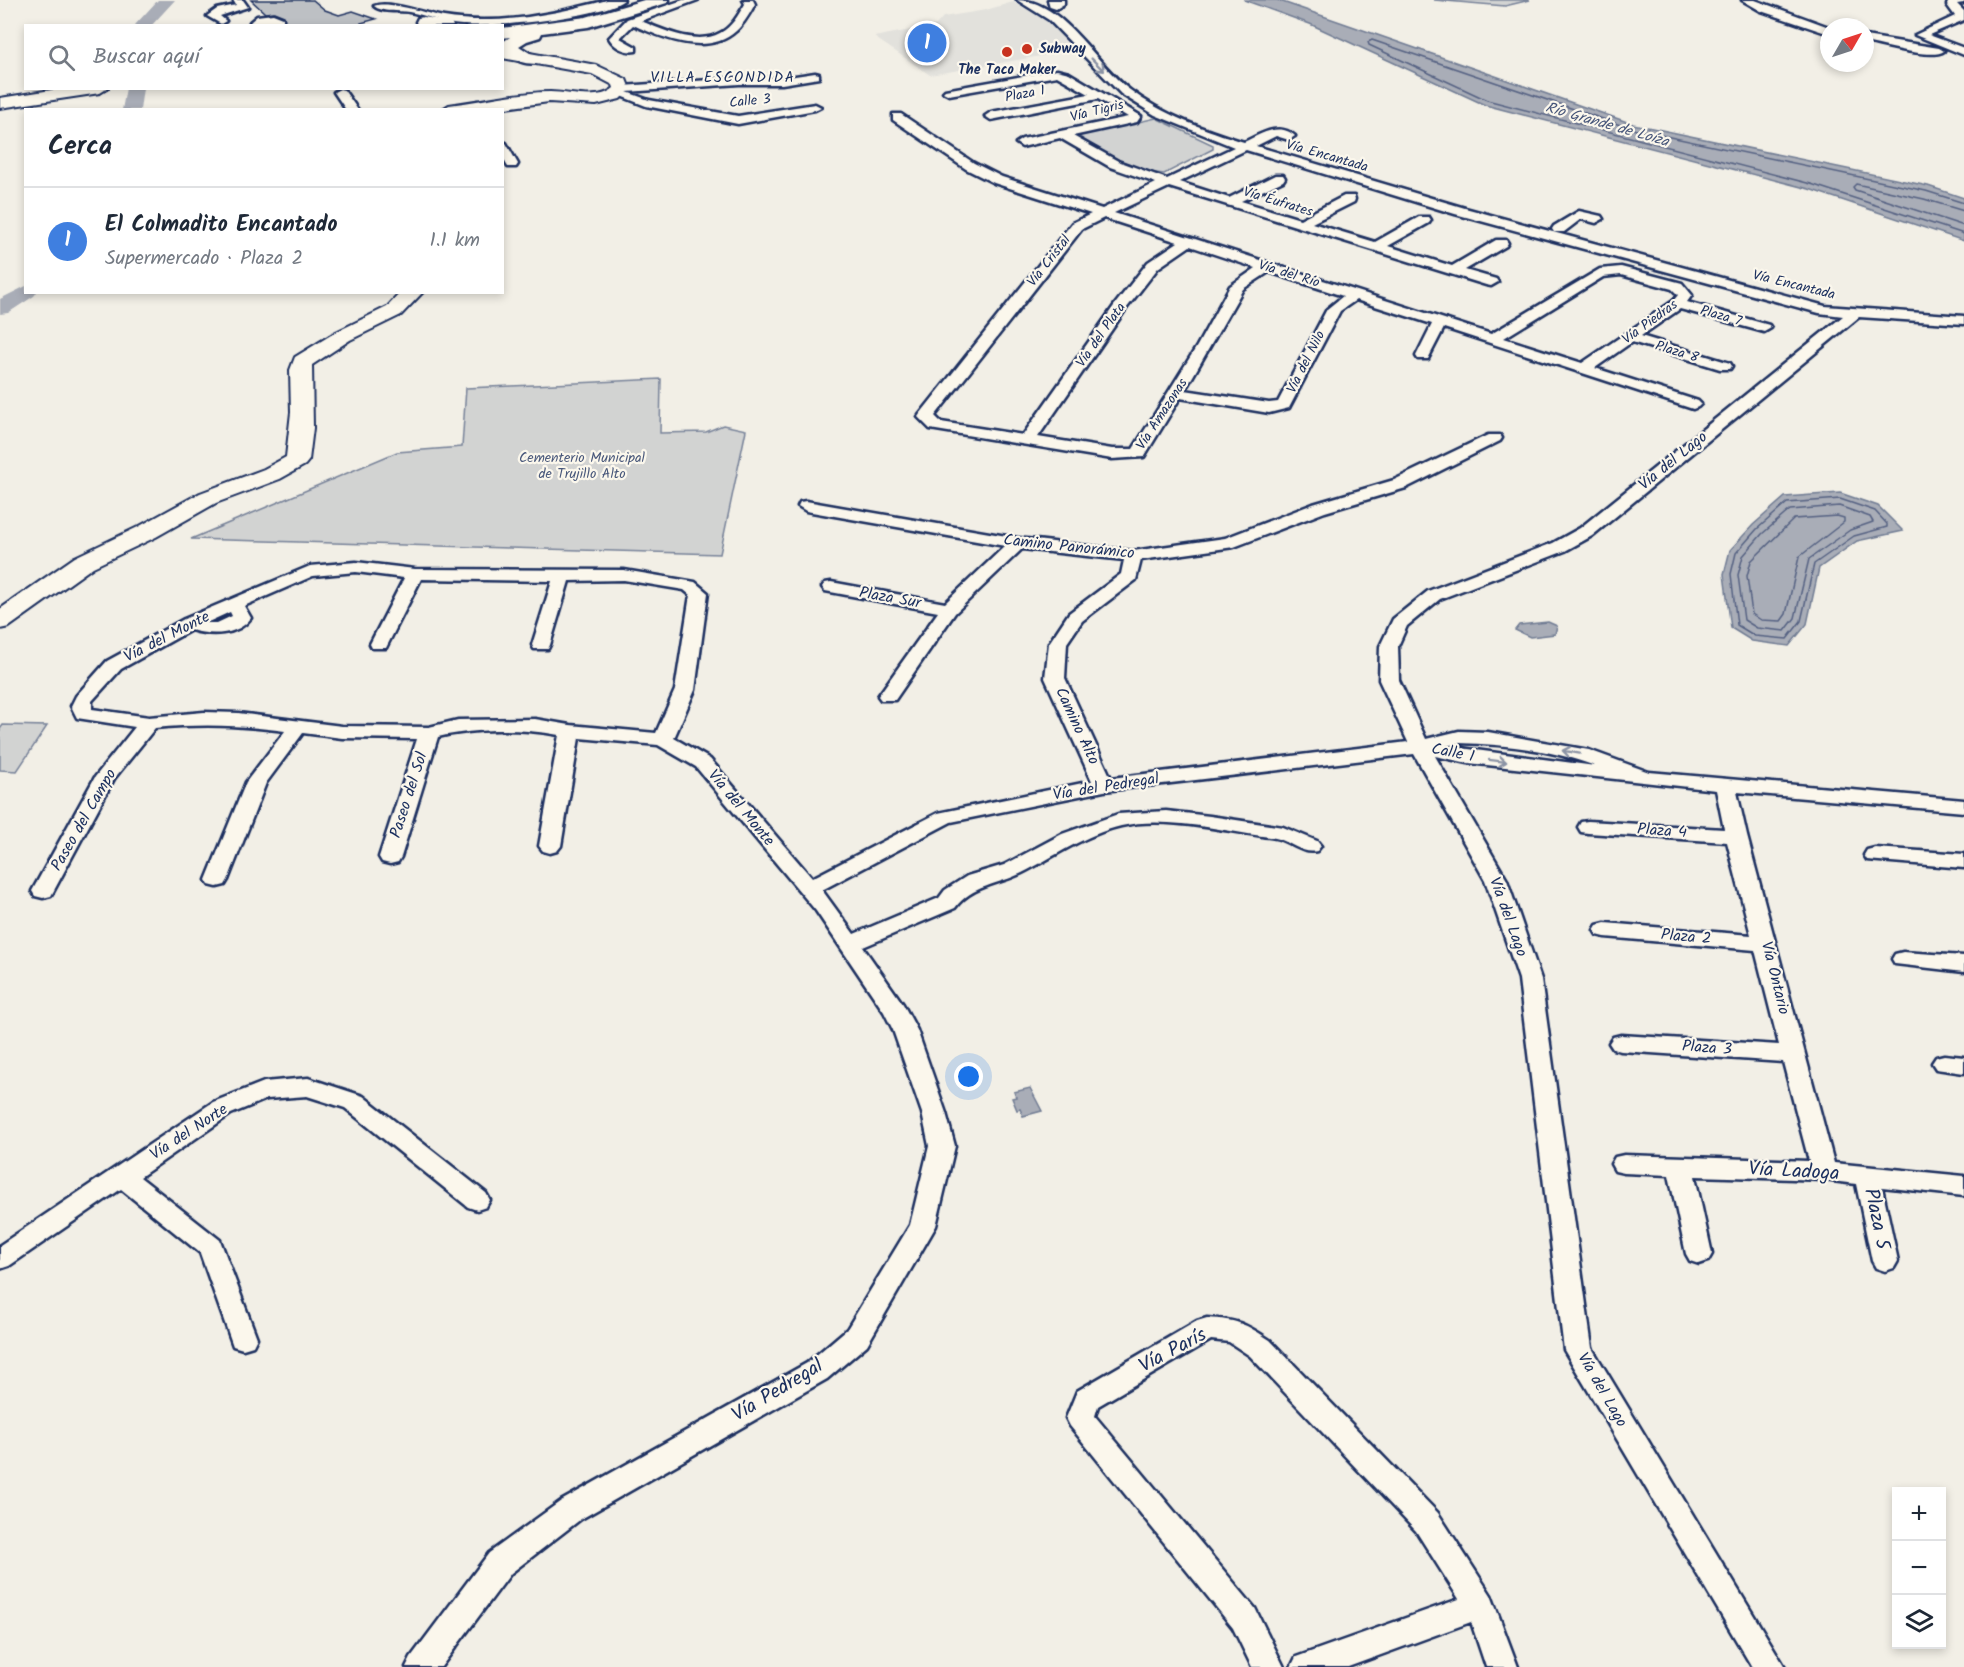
<!DOCTYPE html>
<html lang="es">
<meta charset="utf-8">
<style>
body{margin:0;font-family:Kalam,sans-serif;background:#f2f2f3;color:#1f2937}
.controls{position:absolute;right:18px;bottom:18px;display:grid;overflow:hidden;border-radius:0px;box-shadow:0 3px 9px #0003}
.controls button{width:54px;height:54px;display:grid;place-items:center;padding:0;border:0;border-bottom:2px solid #e0e1e3;background:#fff;color:#1f2937;font:30px sans-serif}
.compass{position:absolute;left:1820px;top:18px;width:54px;height:54px;border-radius:50%;background:#fff;box-shadow:0 3px 9px #0003;rotate:51deg}
.you{position:absolute;left:969px;top:1077px;width:21px;height:21px;margin:-15px;border:4px solid #fff;border-radius:50%;background:#1a73e8;box-shadow:0 0 0 9px #1a73e833}
.badge{display:grid;place-items:center;width:39px;height:39px;border-radius:50%;background:#db2777;color:#fff;font-size:20px;font-weight:700}
.pin{position:absolute;translate:-50% -50%;border:3px solid #fff;box-shadow:0 2px 6px #0006}
.list{margin:0;padding:0;list-style:none}
h2{display:flex;justify-content:space-between;align-items:center;height:78px;margin:0;padding:0 24px;font-size:26px}
h2 small{font-size:20px;font-weight:400;color:#747a83}
.list li{display:grid;grid-template-columns:39px 1fr auto;gap:18px;align-items:center;box-sizing:border-box;height:108px;padding:0 24px;border-top:2px solid #e0e1e3}
.list b{display:block;font-size:22px;white-space:nowrap}
.list p{margin:0;font-size:20px;white-space:nowrap;color:#747a83}
.list em{font-size:20px;font-style:normal;color:#747a83}
.icon{flex:none;width:33px;height:33px;fill:none;stroke:currentColor;stroke-width:2;stroke-linecap:round;stroke-linejoin:round}
.map{position:relative;flex:none;width:1964px;height:1667px;overflow:hidden}
.search{position:absolute;background:#fff;box-shadow:0 3px 9px #0003;left:24px;top:24px;width:480px;height:66px;display:flex;align-items:center;gap:15px;box-sizing:border-box;padding:0 21px;border-radius:0px;color:#747a83;font-size:22px}
.panel{position:absolute;background:#fff;box-shadow:0 3px 9px #0003;left:24px;top:108px;width:480px;height:186px;border-radius:0px}
.map>svg:first-child{display:block}
.built{fill:#e2e1dc}
.green{fill:#d2d3d2;stroke:#768198;stroke-width:1.5}
.water{fill:#a9adb7;stroke:#707b93;stroke-width:1.5}
.lines{fill:none;stroke-linecap:round;stroke-linejoin:round}
.shore{stroke:#546182;stroke-width:1.5}
.river{fill:#a9adb7;fill-rule:evenodd}
.building{fill:#bdc0c4;stroke:#1b2f5e;stroke-width:1.5}
.street-casing{stroke:#1b2f5e;stroke-width:5}
.secondary-casing{stroke:#1b2f5e;stroke-width:4}
.primary-casing{stroke:#1b2f5e;stroke-width:5}
.street{fill:#fbf7ec;fill-rule:evenodd}
.secondary{fill:#fbf7ec;fill-rule:evenodd}
.primary{fill:#fbf7ec;fill-rule:evenodd}
.oneway{stroke:#8b93a5}
.poi-dot{fill:#c8321e;stroke:#fbf7ec;stroke-width:2}
.labels{text-anchor:middle;dominant-baseline:central;stroke-width:4.5;stroke-linejoin:round;paint-order:stroke}
.far-poi-label{font-size:14px;font-weight:bold;fill:#1b2f5e;stroke:#fbf7ec;text-anchor:start}
.far-street-label{font-size:14px;fill:#1b2f5e;stroke:#fbf7ec}
.far-park-label{font-size:14px;fill:#49587b;stroke:#fbf7ec}
.far-neighbourhood-label{font-size:15px;letter-spacing:1.5px;fill:#1b2f5e;stroke:#fbf7ec}
.far-water-label{font-size:15px;font-style:italic;fill:#465579;stroke:#fbf7ec}
.street-label{font-size:16px;fill:#1b2f5e;stroke:#fbf7ec}
.near-street-label{font-size:20px;fill:#1b2f5e;stroke:#fbf7ec}
</style>
<div class="map">
<svg width="1964" height="1667" viewBox="0 0 1964 1667">
<rect width="100%" height="100%" fill="#f2efe6"/>
<filter id="ink" filterUnits="userSpaceOnUse"><feTurbulence type="fractalNoise" baseFrequency=".0167" numOctaves="2"/><feDisplacementMap in="SourceGraphic" scale="12" xChannelSelector="R" yChannelSelector="G"/><feConvolveMatrix kernelMatrix="1 2 1 2 8 2 1 2 1" color-interpolation-filters="sRGB"/></filter>
<g filter="url(#ink)">
<!-- built -->
<path class="built" d="M1013 2 1048 21 1060 33 1070 51 930 75 874 37 936 25 943 17 986 10Z"/>
<!-- green -->
<path class="green" d="M1434 0H1530L1505 6Z
M1156 118 1213 145V149L1164 174C1133 172 1103 151 1077 136Z
M661 379 660 433 706 432 723 425 746 430 720 554 191 539 397 452 462 447 466 388Z
M3 725 47 726 17 771 0 770V729Z"/>
<!-- water -->
<path class="water" d="M1244 0H1277L1633 124 1928 186 1964 198V241L1809 189 1485 105 1310 24Z
M1840 493 1878 506 1903 531 1857 541 1819 568 1807 624 1789 646 1752 641 1731 628 1724 574 1730 550 1753 525 1785 497Z
M1548 622 1557 626 1555 634 1530 637 1515 630 1519 625Z
M1030 1088 1042 1111 1023 1116 1020 1109 1017 1110 1012 1098 1016 1097 1014 1092Z"/>
<g class="lines">
<!-- shore -->
<path class="shore" d="M1964 203 1926 191 1632 129 1372 40 1368 42 1369 45 1487 100 1811 184 1964 234
M1964 211 1924 199 1856 184 1853 187 1855 190 1964 226
M1840 499 1875 511 1887 524V527L1854 536 1814 564 1801 621 1787 639 1755 636 1737 625 1731 574 1736 553 1757 529 1787 503Z
M1839 506 1870 517 1873 522 1850 530 1809 559 1795 618 1785 631 1757 628 1744 620 1738 575 1743 556 1762 534 1790 510Z
M1837 516 1844 518V522L1799 557 1786 614 1781 621 1761 620 1752 614 1747 576 1751 561 1794 519Z"/>
<!-- river -->
<path class="river" d="M158 0H175L151 26H134Z
M126 88H143L140 110H122Z
M26 286V292H37L34 296 8 313 0 314V299Z"/>
</g>
<!-- building -->
<path class="building" d="M251 0H313L325 10 339 15 353 11 376 19 361 23 362 26H290L284 24V16L274 12 265 13Z"/>
<g class="lines">
<defs>
<path id="street" d="M233 0H243L248 7 220 16 226 21 221 24 207 16 217 9 236 5Z
M607 0H624C603 17 492 28 462 25 442 24 428 15 409 12 398 10 382 13 374 6 389 0 427 14 444 17 498 26 555 14 607 0Z
M683 0H698L641 21C663 30 697 46 720 33 732 27 738 15 745 4L743 0H753L755 4C750 13 744 24 736 31 708 57 663 38 633 25L620 38 636 47V51C625 53 614 47 609 38L627 19Z
M1017 0C1063 0 1096 65 1130 90 1163 115 1205 130 1244 142 1261 134 1279 122 1295 136L1289 140 1276 136 1256 146 1465 208 1825 306 1964 316V324L1859 317 1592 536 1565 551 1440 599 1407 626 1398 646 1399 680 1426 739 1459 731 1488 732 1589 750 1649 772 1964 800V812L1737 792 1747 836 1834 1163 1964 1176V1196L1882 1187 1898 1261 1894 1268 1885 1271 1876 1268 1872 1261 1856 1184 1824 1180 1695 1176 1712 1254 1708 1261 1699 1264 1690 1261 1686 1254 1669 1175 1624 1173 1615 1171 1611 1164 1615 1157 1624 1155 1809 1161 1783 1062 1621 1051 1613 1049 1609 1043 1613 1037 1621 1035 1779 1045 1755 950 1605 937 1597 935 1594 930 1597 925 1605 923 1751 935 1727 842 1588 833 1581 832 1578 827 1581 822 1588 821 1724 829 1716 790 1468 763 1435 756 1507 880 1541 979 1592 1348 1785 1667H1752L1564 1350 1519 979 1485 880 1414 754 1104 791 951 822 822 890 854 934 939 898 945 890 967 876 1004 865 1062 834 1118 814 1166 811 1210 816 1283 827 1317 841 1321 846 1317 851C1303 854 1293 844 1279 839 1274 837 1267 837 1262 836 1219 830 1164 816 1121 826 1086 834 1054 857 1022 873 998 885 972 885 955 908L863 947 903 1004 917 1030 946 1113 955 1146 936 1226 867 1345 827 1379 581 1519 511 1573 441 1667H406L411 1657 489 1553 561 1501 807 1363 847 1329 910 1225 929 1146 922 1113 893 1030 884 1012 816 911 696 767 658 745 579 738 561 846 557 851 550 853 543 851 539 846 559 735C521 728 476 728 438 737L401 857 398 862 390 864 382 862 379 857 417 739 342 738 303 733 266 783 228 880 225 885 217 887 209 885 206 880 246 782 285 731C238 725 202 724 155 728L114 779 51 896 43 898 35 896 32 891 95 777 135 727 77 718 71 706 76 696 107 661 184 619 310 566 356 562 415 569 624 570 695 582 708 593 695 690 674 738 710 759 812 878 938 813 1092 781 1045 678 1049 643 1069 613 1121 574 1124 560 1022 549 955 613 895 700H881L878 696 938 612 825 591 822 587 825 583 831 582 945 603 1005 546 806 511 798 506 800 502 806 501 1018 538 1133 551 1225 538 1313 504 1394 480 1488 435H1500L1502 438 1500 441 1406 488 1325 512 1234 547 1141 560 1136 580 1082 621 1067 643 1065 678 1111 778 1408 742 1379 680 1380 646 1393 619 1428 591 1553 543 1580 528 1843 316 1819 313 1455 214 1246 150 1179 182 1229 198 1275 175H1283L1285 178 1283 181 1241 201 1300 219 1344 196H1354L1355 199 1354 202 1312 223 1375 242 1419 217H1429L1431 220 1429 223 1388 246 1452 266 1496 240H1506L1508 243 1506 246 1465 270 1496 279 1498 282 1491 286 1486 285 1169 187 1114 213 1491 334 1600 269 1621 267 1682 283 1692 295 1687 302 1769 325 1771 328 1764 332 1680 309 1641 336 1730 363 1732 366 1730 369H1720L1632 342 1595 368 1698 401 1701 404 1698 407 1693 409 1444 328 1428 359H1418L1416 356 1432 324 1356 300 1340 311 1289 408 1269 413 1180 398 1144 457 1112 459 930 429 918 417 920 414 1072 223 1091 214 994 183 966 169 893 120V114H901L974 163 1002 177 1102 209 1156 183 1110 167 1060 138 1022 147 1016 143 1022 139 1128 117 1098 99 991 120 985 116 991 112 1089 94 1057 76 949 95 943 92 945 90 1057 70 1069 73 1141 116 1137 122 1073 136 1118 161 1167 179 1234 147 1155 115 1121 94 1049 20ZM1104 218 1178 242 1148 262 1116 303 1023 435 941 422 935 416 1082 229ZM1190 246 1256 268 1230 286 1197 346 1133 449H1112L1038 437 1126 309 1158 268ZM1269 272 1343 296 1327 309 1278 402 1269 403 1185 390 1243 289ZM1621 275 1672 289 1678 295 1673 301 1582 363 1504 338 1603 277ZM356 572 404 578 370 644 372 648H386L388 644 421 579 552 581 532 645 534 649H548L550 645 569 581 624 580 684 590 690 595 675 690 656 733 570 725 535 719 458 720 429 727 342 726 238 713 204 712 149 717 92 709V701L121 669 191 630C210 636 238 636 251 618L244 606 313 576ZM230 612 232 616 217 623H206ZM1459 743C1504 744 1554 750 1595 766L1446 746Z
M1742 0H1755L1829 27V34L1761 11Z
M1949 0H1964V3L1957 4 1964 11V20L1929 35 1964 48V55L1915 35 1955 16 1947 5Z
M273 14 283 18V22C272 25 259 29 250 22L257 16Z
M1865 36 1939 48 1944 51C1933 60 1881 45 1865 42Z
M815 73 819 74V78L782 84H739L627 92 649 100 738 116 815 104 821 107 815 110 738 124 646 106 613 93 618 87 622 86 739 78H782Z
M340 89 344 90 358 110H346L334 92Z
M502 142 506 143 518 164 516 167H508C502 158 502 152 502 142Z
M1579 211 1601 216 1603 219 1596 223 1581 219 1564 232H1554L1552 229 1554 226Z
M1875 848 1964 854V868L1867 860 1864 855 1867 850Z
M1903 952 1964 956V972L1895 964 1892 959 1895 954Z
M1944 1055 1964 1057V1073L1936 1069 1932 1063 1936 1057Z
M308 1078 363 1096 486 1193 490 1200 486 1207 477 1210 468 1207 345 1108 307 1096 267 1099 231 1114 140 1177 220 1240 257 1338 253 1346 243 1349 233 1346 200 1253 121 1189 9 1266 0 1269V1245L213 1102 264 1082Z
M1207 1318C1238 1320 1244 1323 1270 1340L1438 1513 1491 1595 1518 1667H1486L1471 1622 1348 1667H1291L1296 1657 1459 1599 1416 1531 1250 1356 1229 1342 1211 1340 1098 1406 1095 1416 1255 1608 1284 1667H1252L1233 1628 1070 1426 1066 1418 1077 1391 1197 1321Z"/>
<path id="secondary" d="M502 48 596 65 626 79 630 89 620 99 596 105 549 102 491 110H441L449 105C482 101 517 92 550 92 570 92 598 102 614 88L613 85 592 74 502 58Z
M64 88H108L100 93 0 108V98Z
M401 292H423L401 315 350 340 312 365 313 428 309 460 305 465 280 479 216 503 156 537 93 567 9 627 0 629V609L75 557 138 527 200 493 264 469 286 457 291 412 290 370 295 357 336 332 387 307Z"/>
<path id="primary" d="M644 0H669L667 3 588 27 542 33 540 37 527 41 519 46 539 59 536 63C523 66 509 57 502 47L504 41 510 37 502 38V28L586 17Z
M1048 0H1064V4L1056 9 1050 7Z
M424 17 451 22 453 26H418L416 22 418 18Z"/>
</defs>
<!-- street casing -->
<use href="#street" class="street-casing"/>
<!-- secondary casing -->
<use href="#secondary" class="secondary-casing"/>
<!-- primary casing -->
<use href="#primary" class="primary-casing"/>
<!-- street -->
<use href="#street" class="street"/>
<!-- secondary -->
<use href="#secondary" class="secondary"/>
<!-- primary -->
<use href="#primary" class="primary"/>
</g>
<!-- one-way arrows -->
<defs><path id="oneway-shaft" d="M-6 0H5M1.5-3L5.5 0L1.5 3" fill="none" stroke-width="1.6" stroke-linecap="round" stroke-linejoin="round" transform="scale(1.5)"/></defs>
<g class="oneway">
<use href="#oneway-shaft" transform="translate(1098 65) rotate(45)"/>
<use href="#oneway-shaft" transform="translate(1571 752) rotate(-170)"/>
<use href="#oneway-shaft" transform="translate(1498 761) rotate(7)"/>
</g>
</g>
<!-- markers -->
<g class="poi-dot">
<circle cx="1027" cy="49" r="6"/>
<circle cx="1007" cy="52" r="6"/>
</g>
<g class="labels">
<!-- far-poi labels -->
<g class="far-poi-label">
<text x="1039" y="49">Subway</text>
<text x="1007" y="70" text-anchor="middle">The Taco Maker</text>
</g>
<!-- far-street labels -->
<g class="far-street-label">
<text transform="translate(1025 94) rotate(-11)">Plaza 1</text>
<text transform="translate(750 101) rotate(-6)">Calle 3</text>
<text transform="translate(1097 111) rotate(-14)">Vía Tigris</text>
<text transform="translate(1327 156) rotate(16)">Vía Encantada</text>
<text transform="translate(1278 202) rotate(17)">Vía Éufrates</text>
<text transform="translate(1049 261) rotate(-52)">Vía Cristal</text>
<text transform="translate(1289 274) rotate(17)">Vía del Río</text>
<text transform="translate(1794 285) rotate(14)">Vía Encantada</text>
<text transform="translate(1721 316) rotate(16)">Plaza 7</text>
<text transform="translate(1650 322) rotate(-36)">Vía Piedras</text>
<text transform="translate(1101 335) rotate(-55)">Vía del Plata</text>
<text transform="translate(1677 352) rotate(17)">Plaza 8</text>
<text transform="translate(1306 362) rotate(-63)">Vía del Nilo</text>
<text transform="translate(1162 414) rotate(-57)">Vía Amazonas</text>
</g>
<!-- far-park labels -->
<g class="far-park-label">
<text x="582" y="458">Cementerio Municipal<tspan x="582" dy="16">de Trujillo Alto</tspan></text>
</g>
<!-- far-neighbourhood labels -->
<g class="far-neighbourhood-label">
<text x="723" y="78">VILLA ESCONDIDA</text>
</g>
<!-- far-water labels -->
<g class="far-water-label">
<text transform="translate(1607 125) rotate(16)">Río Grande de Loíza</text>
</g>
<!-- street labels -->
<g class="street-label">
<text transform="translate(1673 461) rotate(-39)">Vía del Lago</text>
<text transform="translate(1069 547) rotate(6)">Camino Panorámico</text>
<text transform="translate(890 598) rotate(10)">Plaza Sur</text>
<text transform="translate(167 637) rotate(-27)">Vía del Monte</text>
<text transform="translate(1077 726) rotate(65)">Camino Alto</text>
<text transform="translate(1453 753) rotate(11)">Calle 1</text>
<text transform="translate(1106 787) rotate(-9)">Vía del Pedregal</text>
<text transform="translate(409 795) rotate(-72)">Paseo del Sol</text>
<text transform="translate(741 808) rotate(50)">Vía del Monte</text>
<text transform="translate(84 820) rotate(-60)">Paseo del Campo</text>
<text transform="translate(1662 831) rotate(4)">Plaza 4</text>
<text transform="translate(1508 917) rotate(70)">Vía del Lago</text>
<text transform="translate(1686 937) rotate(5)">Plaza 2</text>
<text transform="translate(1775 978) rotate(76)">Vía Ontario</text>
<text transform="translate(1707 1048) rotate(4)">Plaza 3</text>
<text transform="translate(189 1132) rotate(-33)">Vía del Norte</text>
<text transform="translate(1602 1390) rotate(60)">Vía del Lago</text>
</g>
<!-- near-street labels -->
<g class="near-street-label">
<text transform="translate(1794 1172) rotate(3)">Vía Ladoga</text>
<text transform="translate(1876 1219) rotate(78)">Plaza 5</text>
<text transform="translate(1173 1351) rotate(-28)">Vía París</text>
<text transform="translate(778 1391) rotate(-31)">Vía Pedregal</text>
</g>
</g>
</svg>
<div class="controls">
<button>+</button>
<button>−</button>
<button><svg class="icon" aria-label="layers" viewBox="0 0 24 24"><path d="M12 4l9 5-9 5-9-5zM3 14l9 5 9-5"/></svg></button>
</div>
<svg class="compass" viewBox="-18 -18 36 36"><path d="M0-13l5 13h-10z" fill="#e53935"/><path d="M0 13l5-13h-10z" fill="#747a83"/></svg>
<div class="you"></div>
<div class="pin badge" style="left:927px;top:43px;background:#3f7fe0">1</div>
<div class="search"><svg class="icon" aria-label="search" viewBox="0 0 24 24"><circle cx="10" cy="10" r="6"/><path d="M15 15l6 6"/></svg>Buscar aquí</div>
<section class="panel">
<h2>Cerca<small></small></h2>
<ul class="list">
<li><span class="badge" style="background:#3f7fe0">1</span><div><b>El Colmadito Encantado</b><p>Supermercado · Plaza 2</p></div><em>1.1 km</em></li>
</ul>
</section>
</div>
